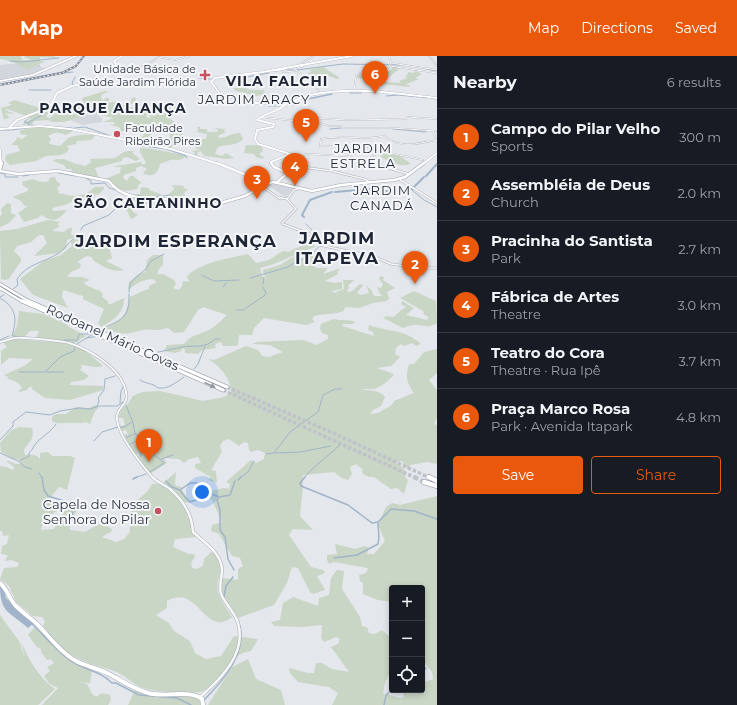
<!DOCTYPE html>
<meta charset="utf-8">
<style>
body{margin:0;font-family:Montserrat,sans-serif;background:#242831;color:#f1f3f6}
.controls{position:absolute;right:12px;bottom:12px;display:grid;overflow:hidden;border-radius:4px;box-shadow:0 2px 6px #0003}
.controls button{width:36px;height:36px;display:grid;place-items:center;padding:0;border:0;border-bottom:1px solid #363941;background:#171b24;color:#f1f3f6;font:20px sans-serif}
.you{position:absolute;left:202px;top:436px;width:14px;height:14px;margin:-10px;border:3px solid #fff;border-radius:50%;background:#1a73e8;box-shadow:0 0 0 6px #1a73e833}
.badge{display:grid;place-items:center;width:26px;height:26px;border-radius:50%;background:#ea580c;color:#fff;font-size:13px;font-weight:700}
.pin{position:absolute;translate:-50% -33px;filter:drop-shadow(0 1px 2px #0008)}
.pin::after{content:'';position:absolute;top:21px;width:14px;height:12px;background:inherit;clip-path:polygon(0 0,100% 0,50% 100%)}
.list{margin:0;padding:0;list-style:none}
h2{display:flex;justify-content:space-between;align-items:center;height:52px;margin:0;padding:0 16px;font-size:17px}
h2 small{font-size:13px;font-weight:400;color:#9ea1a6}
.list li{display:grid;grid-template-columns:26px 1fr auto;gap:12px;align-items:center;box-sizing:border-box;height:56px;padding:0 16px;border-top:1px solid #363941}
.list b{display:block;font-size:15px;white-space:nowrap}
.list p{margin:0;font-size:13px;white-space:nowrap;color:#9ea1a6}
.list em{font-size:13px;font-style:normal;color:#9ea1a6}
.actions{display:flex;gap:8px;padding:12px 16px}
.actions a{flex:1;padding:9px 0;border:1px solid #ea580c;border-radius:4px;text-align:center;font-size:14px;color:#ea580c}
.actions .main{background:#ea580c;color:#fff}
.icon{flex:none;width:22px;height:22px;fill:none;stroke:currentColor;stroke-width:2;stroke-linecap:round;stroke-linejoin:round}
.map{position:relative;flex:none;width:437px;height:649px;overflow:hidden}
header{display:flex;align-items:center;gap:24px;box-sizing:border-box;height:56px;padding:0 20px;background:#ea580c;color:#fff}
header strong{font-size:19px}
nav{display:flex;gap:22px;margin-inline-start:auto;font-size:14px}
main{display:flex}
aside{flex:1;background:#171b24}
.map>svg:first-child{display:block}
.built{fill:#d2d6dd}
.green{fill:#c9d5c5}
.water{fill:#a1b4c9}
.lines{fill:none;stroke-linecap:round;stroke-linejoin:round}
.stream-far1{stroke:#a1b4c9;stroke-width:1}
.stream{stroke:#a1b4c9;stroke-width:1.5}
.river-far1{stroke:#a1b4c9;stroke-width:1.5}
.river{stroke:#a1b4c9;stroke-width:2}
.highway-tunnel-far1{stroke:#bfc3c9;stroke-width:3.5;stroke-dasharray:3.5 2;stroke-linecap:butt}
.highway-tunnel{stroke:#bfc3c9;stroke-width:4.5;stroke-dasharray:4.5 2.5;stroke-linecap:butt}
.minor-far3-casing{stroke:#a9aeb5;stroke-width:1.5}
.minor-far2-casing{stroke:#a9aeb5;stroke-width:2.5}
.minor-far1-casing{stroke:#a9aeb5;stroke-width:3}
.minor-casing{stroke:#a9aeb5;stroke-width:3.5}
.major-far2-casing{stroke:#a4abb6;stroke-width:2.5}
.major-far1-casing{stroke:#a4abb6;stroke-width:3.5}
.major-casing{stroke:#a4abb6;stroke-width:5}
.highway-far3-casing{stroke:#8c94a1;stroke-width:2.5}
.highway-far2-casing{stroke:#8c94a1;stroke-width:3.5}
.highway-far1-casing{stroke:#8c94a1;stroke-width:4.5}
.highway-casing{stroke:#8c94a1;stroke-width:5.5}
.minor-far3{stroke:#f7f8f9;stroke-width:1}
.minor-far2{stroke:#f7f8f9;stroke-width:1.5}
.minor-far1{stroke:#f7f8f9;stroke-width:2}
.minor{stroke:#f7f8f9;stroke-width:2.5}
.major-far2{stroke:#fff;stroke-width:2}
.major-far1{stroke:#fff;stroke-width:2.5}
.major{stroke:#fff;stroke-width:4}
.highway-far3{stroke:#fff;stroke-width:2}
.highway-far2{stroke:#fff;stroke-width:2.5}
.highway-far1{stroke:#fff;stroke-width:3.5}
.highway{stroke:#fff;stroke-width:4.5}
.rail-casing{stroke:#7e8694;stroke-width:2}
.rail{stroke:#f4f6f8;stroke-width:1;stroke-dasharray:2;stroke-linecap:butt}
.oneway{fill:#969aa1}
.poi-dot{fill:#c95061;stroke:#f4f6f8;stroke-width:1.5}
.labels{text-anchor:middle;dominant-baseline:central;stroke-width:4;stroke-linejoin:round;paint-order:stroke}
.far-poi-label{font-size:11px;fill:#2c3443;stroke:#f4f6f8;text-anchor:end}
.far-quarter-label{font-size:13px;letter-spacing:1px;fill:#1e2534;stroke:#f4f6f8}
.street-label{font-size:13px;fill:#2c3443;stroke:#f4f6f8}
.poi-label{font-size:13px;fill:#2c3443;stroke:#f4f6f8;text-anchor:end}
.far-district-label{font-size:14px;font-weight:bold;letter-spacing:1px;fill:#1e2534;stroke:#f4f6f8}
.district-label{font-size:17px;font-weight:bold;letter-spacing:1px;fill:#1e2534;stroke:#f4f6f8}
</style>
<header>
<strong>Map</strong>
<nav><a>Map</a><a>Directions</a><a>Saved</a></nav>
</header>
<main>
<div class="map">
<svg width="437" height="649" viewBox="0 0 437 649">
<rect width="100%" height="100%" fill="#e4e7eb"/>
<!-- built -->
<path class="built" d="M37 5 42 12H46L33 18 0 24V9Z
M95 57 102 62V66L82 69 70 64 89 58Z
M276 127 291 132 293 134 285 141 271 131 267 132 265 130Z"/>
<!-- green -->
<path class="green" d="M0 0H21L22 4H32L24 1 26 0H53L59 2 40 1V5L45 6 38 8 41 12 34 9 35 11 28 14C19 9 12 4 0 3Z
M391 10 400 12 384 25 383 28 376 27 356 21 365 15C376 20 383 19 392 13Z
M323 11 340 22 337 23 329 20 316 22 307 17 312 16 309 14Z
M416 15 422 18 415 22 419 23 406 28 411 31 383 28 385 26 401 27 399 25 407 22 405 21 409 16 413 17Z
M244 31 250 34H265L263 36 269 37 256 40 236 35 233 32Z
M105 35 109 36 102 38 101 43 104 44 106 42H109V44L107 47 119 45 123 49 131 46V43L135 41 136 44 129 50C137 56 143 52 149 57L146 60 148 62H150V59L155 60C156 51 173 48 181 49L182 50 174 53 179 54 170 63C178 68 182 69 183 78L171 92 159 90 170 82V78L163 74 152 78 149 84H137L143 80 144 77 142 73C134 72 127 76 121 75L119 71 110 69 115 68 114 66H103L114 62 90 57V55L84 60 64 66H53L47 64 34 65 32 68 21 69 31 63 27 61 45 54 57 55 46 59 47 61 50 62C55 59 55 56 59 55 64 53 83 50 88 51L84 49 82 42Z
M14 44 44 53C29 64 22 58 7 53L5 54 15 58 5 57 10 62 4 63 1 52 12 49 8 47Z
M32 71H44L75 74 66 79C58 77 56 75 48 80L51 83 49 88 60 90C63 87 65 85 67 83 70 79 89 78 95 79L92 84 77 85 76 88 66 90 69 92 67 96 61 99 46 100 36 105 10 109 5 104 6 99 20 95 17 89H11L17 83 16 81 22 83 28 79 20 78V75Z
M197 71H200V73H207V76H217L218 74 214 72 225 73 224 75 226 76 218 80 219 82C226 82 232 77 240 77L243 83C236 91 221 88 218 92 216 93 216 96 215 98L222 100 226 97 234 102 227 103 204 100 201 95 198 96 197 100 194 99 195 97 192 95 200 94 195 92 201 87 200 86 202 83H206L207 78 197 76 198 74Z
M246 89H257L262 91 263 95 259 98 265 102C261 103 255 102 254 98L244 97Z
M140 92C144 91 182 98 186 100 181 106 176 103 170 104 167 105 164 107 160 108 159 116 152 123 143 117L147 113 141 110 136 112V115L124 119 123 122 127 125 130 120H133L142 127 139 128 137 133C126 137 115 134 109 124L105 123 120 117 121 111H114L116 110 141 106 142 109 146 107 140 96Z
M129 95H134L132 97 140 103 136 105 127 101 123 102 122 105 95 112 98 120 101 123 74 117 71 115 72 113H66L64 109 53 105 56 103H64L76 108 83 109 84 111 91 106 90 103 115 102 124 96Z
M380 96 400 100 410 107V108C402 112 386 105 380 100L383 99Z
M55 121 57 126 61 128 57 132 59 135 58 137 73 140 86 138 95 131H104V133L99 138 94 139 95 140 92 142 73 145 65 149 52 152 53 155 67 154C62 160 56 167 47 162 45 161 43 160 41 159L38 162 24 166 18 157 28 150H25L20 144 12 141 26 136 29 133 22 129 23 128 22 126 33 123C39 126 42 127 49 125V122Z
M173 129 184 130 183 132 188 133 183 138 186 139C181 141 175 144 169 138L174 133V131H172Z
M141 131 149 132V134L161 138 158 142H143L130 139 140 138Z
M133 142 141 145 145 143 146 145 160 149 154 152 152 151 153 149C144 149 139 145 131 150L133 156 138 159 132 163 130 162 128 156 123 152Z
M7 147 11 148V157L16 159 9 167 0 171V161L2 157 1 153Z
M48 164 61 166 57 168 60 170 52 175 64 176 69 172H72L71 178 76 181 67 184 66 192 58 197 34 200 47 187 43 179H39L31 186 17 190 14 195 21 202V205L9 223 5 224 1 223 0 175 17 173Z
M76 183 103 186 109 190 112 202 106 205 124 214C113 217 101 210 93 204L92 201 86 200 77 206 81 208 80 212 71 216 67 221H82L90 224 83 227C89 230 93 233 99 234L103 238 102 241 108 245V248H111L124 242C124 257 114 264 101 271L98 267 104 253 83 243V240L63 234 62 241 68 252 33 239 20 223 44 205 61 199 72 190 71 185Z
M312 185 315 191C296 197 279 208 260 212L262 220 267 224 263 216V214L280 209 296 199 306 204 317 197 319 200H322L327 205 312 208 317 212H328L323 218 338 213 340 214 337 216 338 218 325 225 334 227 342 226V233L332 235 334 237 344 233 343 224H354L350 228 348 229 349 232 346 235 351 236 360 228 363 229 357 237 361 239 369 237 366 229 371 234 374 240H383L380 238 377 231 381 232 383 228 379 223 380 220 384 221 383 224 395 232 387 236 389 242 387 245 373 247 359 252 345 251 344 255C337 258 323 258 314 260L312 263 315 266 306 269 264 262 254 272 252 279H239L238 289 236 290H223L221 286 217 287 215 289 216 292 202 294 198 298 185 297V294L183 292 181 295 175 297 164 295 167 289 184 288C192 277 202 279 212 272 217 269 223 263 227 259L203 251 198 254 184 276 174 277 168 272C164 273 159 274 155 274 151 274 147 273 143 274 125 278 123 280 106 272 123 262 127 260 129 241 136 239 141 235 149 233V230L157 226 153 223C143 223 136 228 128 234L129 226 139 218 145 216 147 204 153 199H163V209L159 213 157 218H163L174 224 176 228 173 232 179 234 182 230 183 225 189 226 187 220C204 205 227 203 248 198L256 207 269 204 283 195 288 196Z
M414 235 436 245 437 267C426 273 427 269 417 269 413 268 407 271 403 272L383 262 386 260 394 261 400 255 406 251 401 248 402 245 414 252 406 259 427 264 429 261 423 258 424 257 423 255 400 242Z
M19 255 43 258 66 268 69 271 86 280 74 287 36 282 39 275H30L24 281 12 280 17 270Z
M333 263C341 265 347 263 355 266L353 268H343L342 270 374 280 373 276 368 274 369 269C391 277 403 272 421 288L416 290 412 287 404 290 401 288 396 292 395 298 400 301 391 310 377 312C383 315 388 314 394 319L384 328 375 333H360C368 335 379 333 385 341L381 350 373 354 370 358 378 357 392 349 394 345 414 337C407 327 405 321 409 308H414L424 296 437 293V317L429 324 437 334V362L434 368 437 369V408L427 406 410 409 408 414 402 405 396 406 405 414V421L408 424 404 438 397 432 391 433 374 421H369L363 418 362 413 356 408 350 411 352 418 348 424 342 422 334 416 303 419V431L300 460 313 474 293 473 289 479 311 511 323 514 325 517 317 520 325 534 313 538 310 536 298 512 292 511 287 527 274 549 238 562 222 536V522L238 524V513L243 510 240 502 232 500 219 478 211 475 212 469 222 466 212 444 202 437 224 432 229 433 230 428 226 426 251 404 256 407 264 403 265 397 258 394 251 396 249 394 248 387 244 386 239 390 229 383 223 385 220 390 222 396 211 414 216 415 217 427 208 424 211 421 195 412V408L201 407 198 401 189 403 184 407 179 403 163 402 167 407 150 418 137 402 139 400 138 398 135 399 123 379 128 378 126 374 122 375 120 370 125 369 123 362H118L122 352 128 348 133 340 142 336 160 335 203 345 224 341 231 336C231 322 219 309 208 303L214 304 246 290 258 294 262 300 269 301 283 296 270 289 252 288 257 286 303 284 317 289 328 283V279L322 277 320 273 321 268Z
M16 283 72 288 86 295 103 310C95 313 89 309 81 309L82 311 80 314 89 320 84 324 71 326 70 329 103 330V334L70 344 45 342 32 333V331H29L27 334 20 336 18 334 22 333C21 327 13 324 8 323V321L4 319 26 309 33 303 9 302 1 309V295L7 291 3 286Z
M95 349 99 351 95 355 90 368 86 366 82 367H57L52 365V361L56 358H66L76 351 89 352Z
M20 371 32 372C35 384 29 385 24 394L25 399C31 398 36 398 40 403V397L48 396 52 400H70L75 402 67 434 59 431 49 443V446L60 449 57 455 45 462 41 474 54 473 71 443 78 452 70 468V474L85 476 99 468 111 472 112 475 102 481 116 486 124 483 130 476C130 465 130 451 139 443 144 438 149 435 152 428 168 426 181 445 188 456L187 461 191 463 192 475 197 481 175 483 173 491C180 493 186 499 194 498L195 501 191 506 192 512 196 513 203 510 204 503 211 496C231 507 214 521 218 536 220 544 228 554 232 561 204 583 199 527 167 545V552L156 559 169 567 174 575 190 585 195 597 206 603 221 600 234 580 258 583 251 595C228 597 223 626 203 635 193 639 150 636 140 631 131 626 123 618 114 615 97 609 80 606 66 595 57 589 50 578 43 570L45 565 42 561 33 560 16 546 9 530 0 523 4 512 17 511 19 507 11 504 5 505 8 499 1 498 2 490 7 488 9 479 3 480 2 475H0V410L7 411 12 414 15 412 6 405H9L15 408H20L21 404 13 403 1 396 0 387 11 374Z
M176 416 175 428 176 430 182 431V435L189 444 185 447 176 437 162 428Z
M437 440V649H332L338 637 329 631 298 626 290 617 289 612 308 617H314L316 607H322L332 613 349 616 331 591 338 588 340 583 336 581 324 586 321 582 322 569 302 571 274 570 271 566 280 564 283 547 293 541 318 550 319 542 329 539 331 522 337 514 344 515 342 533 360 561 362 570 367 571 369 577 375 578 382 574 392 583V611L385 627 383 637 399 642 404 641 402 634H422V627L433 623 432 616 425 607 422 615V532H392V546L378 544 363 538V527L360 525 359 519 366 517 368 512 334 506 329 508 327 504V499L337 498 335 488 355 493 365 490 369 492 367 498H374L385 485 378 469 386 451 392 447 400 449Z
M0 559 19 585 25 602 21 586C29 604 39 622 55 633L38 649H0Z
M38 569 69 602 92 615 90 627 79 626 87 628 92 638 96 641 102 637 110 639 111 644 108 649H42L58 632 49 627 44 620 50 615 47 611 54 607 51 603 47 604 41 596V593L37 591 28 579 34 572Z
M248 603 256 623 281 634 285 649H208L232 611Z
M135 634C142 637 148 639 156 640 167 641 200 634 201 649H128Z"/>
<!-- water -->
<path class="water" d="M0 530 4 534 6 542 34 567 28 572C10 556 0 557 0 530Z"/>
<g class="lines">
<!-- stream-far1 -->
<path class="stream-far1" d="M10 5 22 6 59 2
M418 11 437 15
M287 14H295
M297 14 343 8 401 9
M64 17 73 16
M247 21 269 17
M199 22 211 23
M225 24 238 23
M0 28 62 16
M73 29 72 27 75 21
M29 34H51
M350 37H355
M356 37H361
M386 40 398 39 419 41
M421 41 427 42
M431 42 437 43
M291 49H294
M268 50H276
M278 50H283
M45 57 28 67 29 69 72 72
M28 63 24 66 28 67
M74 72 85 71 108 79
M330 73 341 72
M393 73 426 76
M0 74H10
M12 74 27 72
M137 89 166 93 186 100 187 102
M157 90 168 82
M54 116 75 120
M0 117 5 118V121H18
M23 120 29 119
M84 121 91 125V128L105 127 109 132 116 134
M412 134 424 144 437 151
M163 140 170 139
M150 141 162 140
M306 168 309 171
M310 172 312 174
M81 174 83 170 109 159 117 151
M317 180 322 188
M201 219 214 225 239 224
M250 222 288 211 297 205 311 200 319 190
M263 228 264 221
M223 231 226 227
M13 233 18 229 17 223C28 207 44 207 59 197 67 192 68 185 77 181
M129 236 130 228 135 222 146 213 151 205 164 198
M0 241 4 239
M0 242C17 252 17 263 12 280L20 281
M236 254H243L264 240 266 237 263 231
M99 274C120 264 130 264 129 238
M87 282 98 280
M45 283 74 287
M0 284 9 280
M64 284H76
M77 286 79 278H91
M77 288 93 278
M154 297C163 295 173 293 182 291 194 289 205 293 215 283H220
M194 313 198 308 205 290
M46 315 60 301 74 295 75 290
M19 316H64
M140 324C146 328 153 327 158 332 169 333 175 327 184 321
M120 347 121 335 123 331
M126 349 133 367 135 378 137 379C142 397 153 395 164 407L150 416
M97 350 99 345 98 342 104 334 105 323 115 320
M120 371H124L132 366
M126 382 134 378
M0 384 13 370V366L26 356 50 359 60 355 79 352 90 353 99 350H117L123 346
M94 385 102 376 118 371
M129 389 138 384
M140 391 141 400
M0 397 18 405 25 411 32 413
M275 397 300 396 331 390
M266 398 274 397 290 376 318 356 323 339 335 333H342
M161 403 173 399
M19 405 29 400V397C33 394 33 390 37 386 43 380 51 376 56 368
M39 417 42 422
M134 422 146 418
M240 422 248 416 254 405
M304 422 311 414 340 389"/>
<!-- stream -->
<path class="stream" d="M42 421 44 434 48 440 64 445 72 455 73 465
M305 421 300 427 301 430 348 449 372 467 378 466 391 453 414 455 437 463
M133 423 137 421
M238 424 241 421
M166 425 172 431 180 434 190 427H199
M180 434 189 446 200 443 209 437 219 441 230 439 235 425
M219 441 217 444 220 454V474L225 481 228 503 234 514
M76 465 82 469 94 464
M334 502 357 499 378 488C380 479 378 475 378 467
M224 541 226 530 233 521
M32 568C45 580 56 594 71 605 84 614 101 615 112 627H116L139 639 177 642 191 649
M422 617 426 612
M204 644C224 624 250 594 238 564
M384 649 386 640 389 636"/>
<!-- river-far1 -->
<path class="river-far1" d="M308 43 332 38"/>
<!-- river -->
<path class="river" d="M426 120 437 108
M413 132 424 121
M335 136 370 133 394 136 412 133
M304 161 302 159 310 144 332 136"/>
<!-- highway-tunnel-far1 -->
<path class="highway-tunnel-far1" d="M227 331 331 376 428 421
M223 334 416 422"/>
<!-- highway-tunnel -->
<path class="highway-tunnel" d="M414 421 424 426"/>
<defs>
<path id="minor-far3" d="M429 0 437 10
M391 7 437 14
M300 8 313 0
M117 10C134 12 145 13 158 1L175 4 189 0
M389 10 437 17
M294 13 313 26 320 37
M294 13 303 10
M281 14 283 16 295 15
M276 15 285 13
M354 35 356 20 364 15 388 12 391 7 389 0
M261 61 296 65 312 62 347 64
M306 63 329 70H341L344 72H391L437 75
M348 64 406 63 407 61 437 63
M433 75 437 86
M290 98 295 100 308 98 347 100 374 108
M423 104 361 91 320 90 321 83C343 78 363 85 384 80 401 93 416 88 436 84
M364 106 381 95
M290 108 295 100"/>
<path id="minor-far2" d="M291 107 290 108 294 110 332 115 364 123 370 126
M371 107 409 118
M399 123 437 147
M263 131 280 143
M277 141 287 143
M287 143 294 134 298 133
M282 167 296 153 287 143
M283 168 312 179 320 189 375 201 391 208 422 212H437"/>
<path id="minor-far1" d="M0 286C5 285 10 283 15 282 22 281 66 285 72 288 90 294 117 311 124 329 132 350 119 347 117 360 115 377 142 409 153 422"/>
<path id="minor" d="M152 421C157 426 165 429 170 433 184 445 192 458 193 476 205 487 223 498 222 516 221 523 219 530 221 538 225 548 235 556 238 567 247 597 221 623 200 641"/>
<path id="major-far2" d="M117 10 114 5 122 0
M310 39C353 30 394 37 437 42
M311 39 287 47H253L220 38 211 26 215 22 263 16 352 0
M274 68 273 71 257 74 255 83 258 88 290 98
M274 68 257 64C266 56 279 56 287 47
M9 72 17 64 50 51 57 37 72 30 91 26 101 15 117 9
M0 73 40 70 70 73 171 93 219 108
M272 108 271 106 290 98
M423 108 437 97"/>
<path id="major-far1" d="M217 107 244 118 263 131
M271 107 274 111 288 117 277 126
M0 115 18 118 58 115 109 125C122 144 148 142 168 143 182 144 197 147 211 149
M210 150 245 140 266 128 273 126 312 135 341 129 394 124 405 121 424 107"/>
<path id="major" d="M0 527C7 533 9 542 15 549 22 556 29 561 36 567 49 580 60 596 76 605 85 610 97 612 107 617 121 624 133 633 148 637 165 642 188 633 202 643L203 649"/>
<path id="highway-far3" d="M0 25 33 19 76 0
M0 94 1 108"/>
<path id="highway-far2" d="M0 114 2 107
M0 228 30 246
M0 232 23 246"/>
<path id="highway-far1" d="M22 245 223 334
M28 245 227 331
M428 421 431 422"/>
<path id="highway" d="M429 421 437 425
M424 426 437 430"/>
</defs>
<!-- minor-far3 casing -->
<use href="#minor-far3" class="minor-far3-casing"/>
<!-- minor-far2 casing -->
<use href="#minor-far2" class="minor-far2-casing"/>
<!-- minor-far1 casing -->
<use href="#minor-far1" class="minor-far1-casing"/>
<!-- minor casing -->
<use href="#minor" class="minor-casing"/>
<!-- major-far2 casing -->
<use href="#major-far2" class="major-far2-casing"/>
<!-- major-far1 casing -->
<use href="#major-far1" class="major-far1-casing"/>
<!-- major casing -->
<use href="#major" class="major-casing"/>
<!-- highway-far3 casing -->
<use href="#highway-far3" class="highway-far3-casing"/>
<!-- highway-far2 casing -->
<use href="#highway-far2" class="highway-far2-casing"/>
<!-- highway-far1 casing -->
<use href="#highway-far1" class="highway-far1-casing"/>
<!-- highway casing -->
<use href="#highway" class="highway-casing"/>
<!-- minor-far3 -->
<use href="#minor-far3" class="minor-far3"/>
<!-- minor-far2 -->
<use href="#minor-far2" class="minor-far2"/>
<!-- minor-far1 -->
<use href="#minor-far1" class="minor-far1"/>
<!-- minor -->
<use href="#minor" class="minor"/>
<!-- major-far2 -->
<use href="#major-far2" class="major-far2"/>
<!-- major-far1 -->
<use href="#major-far1" class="major-far1"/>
<!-- major -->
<use href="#major" class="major"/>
<!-- highway-far3 -->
<use href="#highway-far3" class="highway-far3"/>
<!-- highway-far2 -->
<use href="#highway-far2" class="highway-far2"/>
<!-- highway-far1 -->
<use href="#highway-far1" class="highway-far1"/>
<!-- highway -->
<use href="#highway" class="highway"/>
<defs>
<path id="rail" d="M0 29 62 17 76 10 84 0"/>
</defs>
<!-- rail casing -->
<use href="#rail" class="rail-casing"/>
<!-- rail -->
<use href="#rail" class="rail"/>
</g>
<!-- one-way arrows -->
<defs><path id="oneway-solid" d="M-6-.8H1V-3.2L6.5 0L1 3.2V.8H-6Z"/></defs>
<use class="oneway" href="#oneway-solid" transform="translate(210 329) rotate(24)"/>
<!-- markers -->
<g class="poi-dot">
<path d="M203 13h4v4h4v4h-4v4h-4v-4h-4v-4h4z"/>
<circle cx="117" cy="78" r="4"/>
<circle cx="158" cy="455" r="4"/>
</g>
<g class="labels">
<!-- far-poi labels -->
<g class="far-poi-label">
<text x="196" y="13">Unidade Básica de<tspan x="196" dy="13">Saúde Jardim Flórida</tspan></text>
<text x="125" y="72" text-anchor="start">Faculdade<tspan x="125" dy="13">Ribeirão Pires</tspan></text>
</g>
<!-- far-quarter labels -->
<g class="far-quarter-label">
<text x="254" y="43">JARDIM ARACY</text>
<text x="363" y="92">JARDIM<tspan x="363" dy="15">ESTRELA</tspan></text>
<text x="382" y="134">JARDIM<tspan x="382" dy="15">CANADÁ</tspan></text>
</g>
<!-- street labels -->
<g class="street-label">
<text transform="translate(113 281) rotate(24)">Rodoanel Mário Covas</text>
</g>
<!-- poi labels -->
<g class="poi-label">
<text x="150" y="448">Capela de Nossa<tspan x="150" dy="15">Senhora do Pilar</tspan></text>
</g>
<!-- far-district labels -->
<g class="far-district-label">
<text x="277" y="25">VILA FALCHI</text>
<text x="113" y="52">PARQUE ALIANÇA</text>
<text x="148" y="147">SÃO CAETANINHO</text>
</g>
<!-- district labels -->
<g class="district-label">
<text x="337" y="182">JARDIM<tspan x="337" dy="20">ITAPEVA</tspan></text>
<text x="176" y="185">JARDIM ESPERANÇA</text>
</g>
</g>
</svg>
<div class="controls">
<button>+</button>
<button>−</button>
<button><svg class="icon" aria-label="locate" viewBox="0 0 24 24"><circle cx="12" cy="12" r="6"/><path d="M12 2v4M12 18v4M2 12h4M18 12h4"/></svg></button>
</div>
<div class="you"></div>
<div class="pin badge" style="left:149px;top:406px">1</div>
<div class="pin badge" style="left:415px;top:228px">2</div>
<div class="pin badge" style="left:257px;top:143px">3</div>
<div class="pin badge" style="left:295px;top:130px">4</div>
<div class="pin badge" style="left:306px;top:86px">5</div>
<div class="pin badge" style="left:375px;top:38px">6</div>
</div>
<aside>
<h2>Nearby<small>6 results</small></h2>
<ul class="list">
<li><span class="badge">1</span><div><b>Campo do Pilar Velho</b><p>Sports</p></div><em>300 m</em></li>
<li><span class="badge">2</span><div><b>Assembléia de Deus</b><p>Church</p></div><em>2.0 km</em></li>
<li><span class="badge">3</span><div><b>Pracinha do Santista</b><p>Park</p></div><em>2.7 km</em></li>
<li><span class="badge">4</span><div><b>Fábrica de Artes</b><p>Theatre</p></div><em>3.0 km</em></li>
<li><span class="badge">5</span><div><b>Teatro do Cora</b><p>Theatre · Rua Ipê</p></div><em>3.7 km</em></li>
<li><span class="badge">6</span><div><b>Praça Marco Rosa</b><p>Park · Avenida Itapark</p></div><em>4.8 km</em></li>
</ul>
<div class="actions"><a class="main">Save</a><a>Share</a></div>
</aside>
</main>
